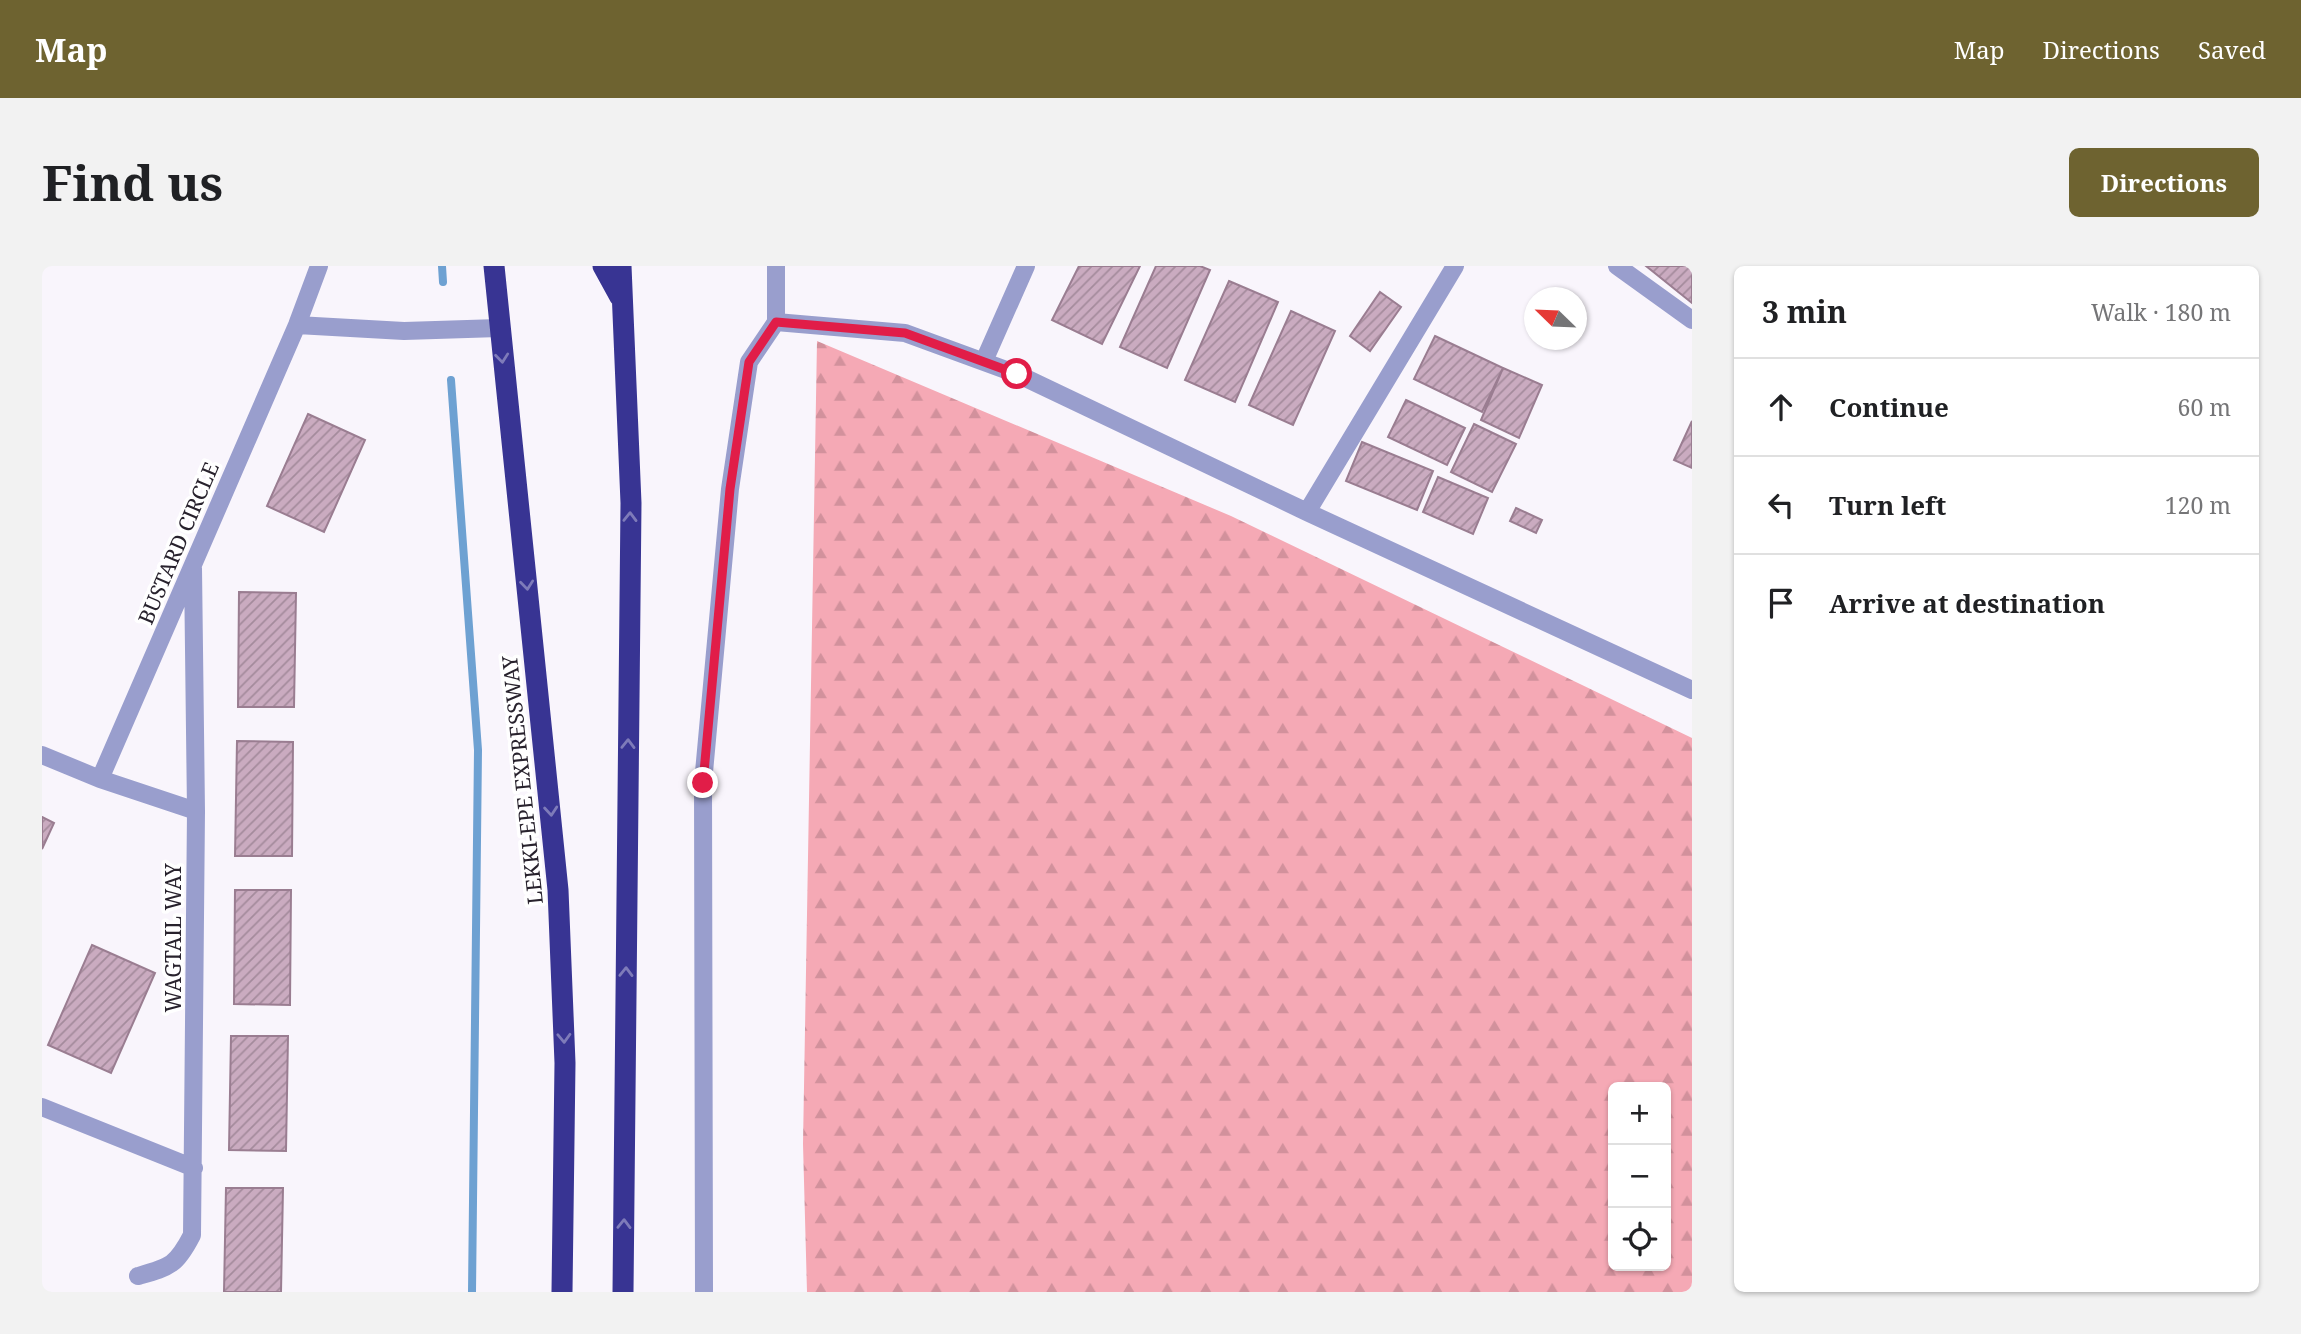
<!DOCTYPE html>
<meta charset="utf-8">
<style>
body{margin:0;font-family:"Noto Serif",serif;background:#f2f2f2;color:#202124}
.controls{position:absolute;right:21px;bottom:21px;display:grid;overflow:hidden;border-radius:10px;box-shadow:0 2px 5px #0004}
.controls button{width:63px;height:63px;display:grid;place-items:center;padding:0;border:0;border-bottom:2px solid #e0e0e0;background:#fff;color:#202124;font:35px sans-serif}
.compass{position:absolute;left:1482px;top:21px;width:63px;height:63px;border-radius:50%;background:#fff;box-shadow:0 2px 5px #0004;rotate:293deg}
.stop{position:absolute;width:21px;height:21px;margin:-16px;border:5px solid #e11d48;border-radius:50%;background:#fff}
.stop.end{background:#e11d48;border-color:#fff;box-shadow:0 2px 7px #0008}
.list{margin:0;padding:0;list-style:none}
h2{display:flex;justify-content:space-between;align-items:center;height:91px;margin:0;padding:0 28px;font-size:30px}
h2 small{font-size:23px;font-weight:400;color:#757577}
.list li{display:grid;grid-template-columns:46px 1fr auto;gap:21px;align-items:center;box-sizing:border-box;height:98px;padding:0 28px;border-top:2px solid #e0e0e0}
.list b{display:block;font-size:26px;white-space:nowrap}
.list em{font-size:23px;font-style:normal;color:#757577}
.icon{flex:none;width:38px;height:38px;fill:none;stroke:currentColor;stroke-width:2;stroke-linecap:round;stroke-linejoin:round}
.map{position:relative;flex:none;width:1650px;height:1026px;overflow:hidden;border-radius:10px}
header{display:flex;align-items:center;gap:42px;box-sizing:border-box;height:98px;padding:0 35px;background:#6e6330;color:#fff}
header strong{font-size:33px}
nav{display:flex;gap:38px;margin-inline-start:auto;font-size:24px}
.intro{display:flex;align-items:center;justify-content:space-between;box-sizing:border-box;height:168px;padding:0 42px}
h1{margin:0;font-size:49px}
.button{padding:18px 32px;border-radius:10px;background:#6e6330;color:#fff;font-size:24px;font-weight:700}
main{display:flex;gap:42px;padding:0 42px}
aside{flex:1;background:#fff;border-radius:10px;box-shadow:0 2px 5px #0004}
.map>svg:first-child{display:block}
.forest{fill:url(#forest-firs);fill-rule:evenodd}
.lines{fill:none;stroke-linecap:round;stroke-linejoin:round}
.stream{stroke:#6ea1d2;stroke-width:8}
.building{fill:url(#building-hatch);stroke:#9a7d91;stroke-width:2}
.minor{stroke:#999ecd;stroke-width:18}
.highway{stroke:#383493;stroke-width:21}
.oneway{stroke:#7e7bb9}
.route{stroke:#e11d48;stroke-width:9}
.labels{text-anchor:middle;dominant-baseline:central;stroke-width:7;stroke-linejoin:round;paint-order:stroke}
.street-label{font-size:21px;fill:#28222d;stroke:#fff}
</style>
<header>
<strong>Map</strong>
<nav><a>Map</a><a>Directions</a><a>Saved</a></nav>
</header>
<div class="intro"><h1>Find us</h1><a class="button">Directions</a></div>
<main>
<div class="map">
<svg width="1650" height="1026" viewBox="0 0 1650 1026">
<defs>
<pattern id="forest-firs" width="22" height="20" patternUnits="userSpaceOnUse" patternTransform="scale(1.75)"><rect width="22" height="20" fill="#f5a9b5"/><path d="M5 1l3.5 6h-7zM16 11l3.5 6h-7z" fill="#d2919c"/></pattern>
<pattern id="building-hatch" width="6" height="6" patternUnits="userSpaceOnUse" patternTransform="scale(1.75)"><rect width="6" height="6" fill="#caabc0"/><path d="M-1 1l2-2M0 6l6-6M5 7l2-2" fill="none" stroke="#a48b9c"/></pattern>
</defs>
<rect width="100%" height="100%" fill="#f9f5fc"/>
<!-- forest -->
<path class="forest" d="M775 75 1189 250 1650 472V1026H765L761 878ZM1571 821H1624V1000H1571Z"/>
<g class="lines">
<!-- stream -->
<path class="stream" d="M400 0 401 16
M409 114 436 484 430 1026"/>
</g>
<!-- building -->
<path class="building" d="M1037 0H1098L1060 78 1010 54Z
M1114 0H1158L1168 4 1125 102 1078 81Z
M1604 0H1645L1650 4V37Z
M1187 15 1236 36 1193 136 1143 114Z
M1338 26 1359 41 1328 85 1308 70Z
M1249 45 1293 65 1251 159 1207 139Z
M1393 70 1461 102 1440 146 1372 113Z
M1461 102 1500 119 1477 172 1439 154Z
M1364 134 1423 162 1405 199 1346 171Z
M266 148 323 174 282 266 225 240Z
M1650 155V202L1632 194Z
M1432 158 1474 178 1450 226 1409 206Z
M1320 176 1391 205 1375 244 1304 215Z
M1396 211 1446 232 1431 268 1381 246Z
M1474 242 1500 254 1494 267 1468 255Z
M197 326 254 327 252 441H196Z
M195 475 251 476 250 590H193Z
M0 551 12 557 0 583Z
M193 624H249L248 739 192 738Z
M50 679 113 707 69 807 6 779Z
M189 770H246L244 885 187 884Z
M184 922H241L239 1026H182Z"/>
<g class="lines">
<!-- minor -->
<path class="minor" d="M1575 0 1650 54
M734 56 863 67 975 108 1265 246 1650 424
M255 59 362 65 457 62
M942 95 984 0
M1265 246 1413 0
M0 489 58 513 154 545
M58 513 255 59 277 0
M0 841 152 902
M96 1010C128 1001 134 1000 150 969L154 545 151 302
M662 1026 661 517 688 223 707 96 734 56V0"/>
<!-- highway -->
<path class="highway" d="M452 0 516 624 523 797 520 1026
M561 0 578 31
M579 0 589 237 581 1026"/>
</g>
<!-- one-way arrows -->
<defs><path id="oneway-chevron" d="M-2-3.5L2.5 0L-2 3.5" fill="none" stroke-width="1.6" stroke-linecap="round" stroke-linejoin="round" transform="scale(1.75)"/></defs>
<g class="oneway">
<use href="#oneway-chevron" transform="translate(460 92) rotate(84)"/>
<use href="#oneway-chevron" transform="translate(588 251) rotate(-89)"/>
<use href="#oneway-chevron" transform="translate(485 319) rotate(84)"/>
<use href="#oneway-chevron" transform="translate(586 478) rotate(-89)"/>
<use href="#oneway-chevron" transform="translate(509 545) rotate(85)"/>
<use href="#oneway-chevron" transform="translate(584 706) rotate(-89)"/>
<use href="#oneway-chevron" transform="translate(522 772) rotate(88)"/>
<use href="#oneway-chevron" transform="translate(582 958) rotate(-89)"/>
</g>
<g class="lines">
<!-- route -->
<path class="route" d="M661 517 688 223 707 96 734 56 863 67 975 108"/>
</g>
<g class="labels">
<!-- street labels -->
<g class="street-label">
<text transform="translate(136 277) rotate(-67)">BUSTARD CIRCLE</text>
<text transform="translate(480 514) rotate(-96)">LEKKI-EPE EXPRESSWAY</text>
<text transform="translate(131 672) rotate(-90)">WAGTAIL WAY</text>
</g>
</g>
</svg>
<div class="controls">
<button>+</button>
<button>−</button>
<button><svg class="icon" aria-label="locate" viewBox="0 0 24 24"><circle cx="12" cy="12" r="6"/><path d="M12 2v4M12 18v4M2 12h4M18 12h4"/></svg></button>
</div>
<svg class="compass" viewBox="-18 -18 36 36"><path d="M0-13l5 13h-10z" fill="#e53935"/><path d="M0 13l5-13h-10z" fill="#757577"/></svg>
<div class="stop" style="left:975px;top:108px"></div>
<div class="stop end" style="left:661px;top:517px"></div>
</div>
<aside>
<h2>3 min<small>Walk · 180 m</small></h2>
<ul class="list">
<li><svg class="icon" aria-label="ahead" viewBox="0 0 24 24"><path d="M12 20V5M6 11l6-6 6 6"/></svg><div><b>Continue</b></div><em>60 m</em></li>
<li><svg class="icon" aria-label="left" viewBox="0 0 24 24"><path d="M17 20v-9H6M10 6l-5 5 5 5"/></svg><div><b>Turn left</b></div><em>120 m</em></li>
<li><svg class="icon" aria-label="arrive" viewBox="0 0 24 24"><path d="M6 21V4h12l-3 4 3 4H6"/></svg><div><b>Arrive at destination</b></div></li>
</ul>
</aside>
</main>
